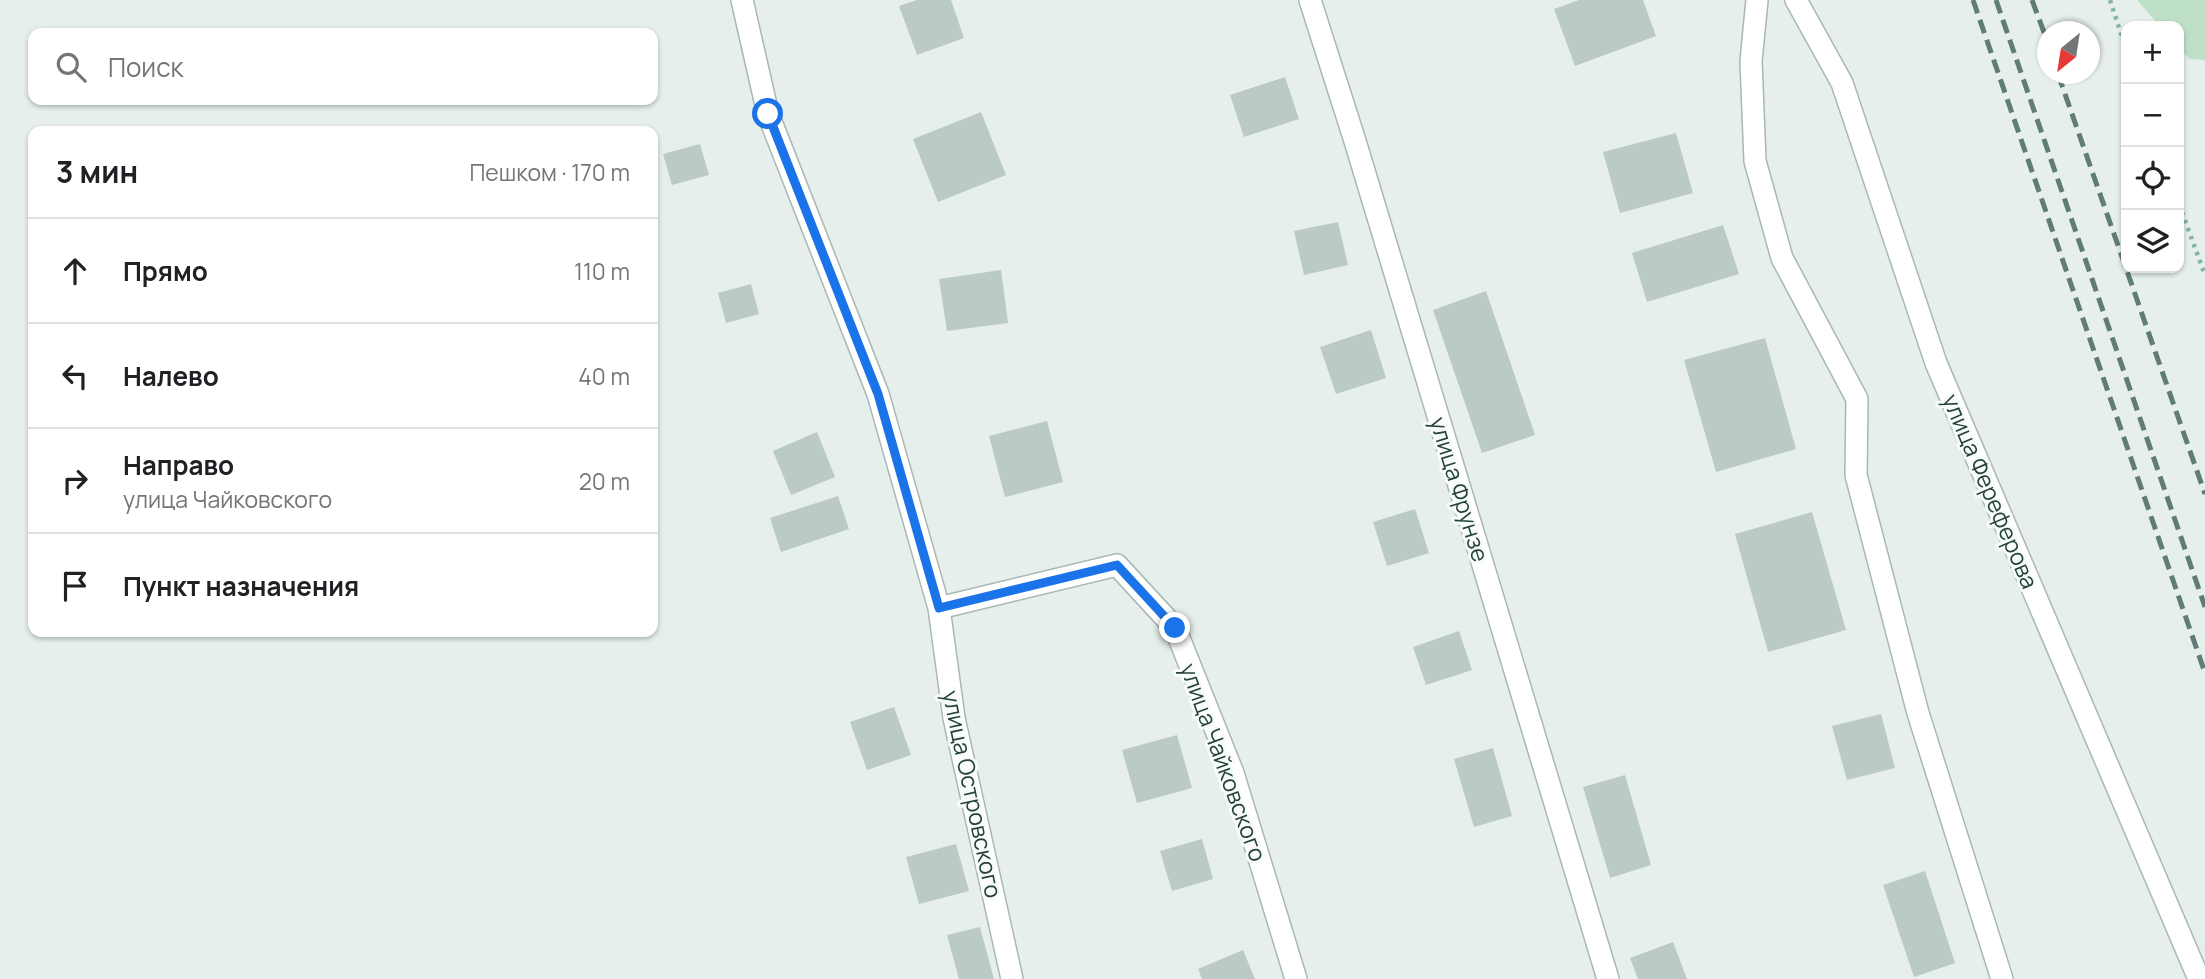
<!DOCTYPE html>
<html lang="ru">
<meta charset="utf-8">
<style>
body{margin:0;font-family:Manrope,sans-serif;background:#f6f6f6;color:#202124}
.controls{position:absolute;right:21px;top:21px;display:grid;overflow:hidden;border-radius:14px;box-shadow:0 2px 5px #0004}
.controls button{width:63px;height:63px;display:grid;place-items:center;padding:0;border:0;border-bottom:2px solid #e0e0e0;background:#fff;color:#202124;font:35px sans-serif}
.compass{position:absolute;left:2037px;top:21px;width:63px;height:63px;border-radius:50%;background:#fff;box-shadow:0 2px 5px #0004;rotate:210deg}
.stop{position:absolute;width:21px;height:21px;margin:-16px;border:5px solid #1a73e8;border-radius:50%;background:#fff}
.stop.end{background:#1a73e8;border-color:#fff;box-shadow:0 2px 7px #0008}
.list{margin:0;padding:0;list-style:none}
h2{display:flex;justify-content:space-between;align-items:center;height:91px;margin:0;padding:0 28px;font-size:30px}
h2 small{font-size:23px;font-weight:400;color:#757577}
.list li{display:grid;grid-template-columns:46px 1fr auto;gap:21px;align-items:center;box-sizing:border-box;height:105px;padding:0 28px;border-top:2px solid #e0e0e0}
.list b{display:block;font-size:26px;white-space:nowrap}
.list p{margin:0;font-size:23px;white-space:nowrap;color:#757577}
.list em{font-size:23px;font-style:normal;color:#757577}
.icon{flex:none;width:38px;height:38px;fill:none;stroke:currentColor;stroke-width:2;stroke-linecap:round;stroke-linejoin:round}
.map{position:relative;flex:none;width:2205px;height:979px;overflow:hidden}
.search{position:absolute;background:#fff;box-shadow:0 2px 5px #0004;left:28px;top:28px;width:630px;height:77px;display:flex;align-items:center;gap:18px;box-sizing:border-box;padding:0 24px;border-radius:14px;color:#757577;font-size:26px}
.panel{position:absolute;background:#fff;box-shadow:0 2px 5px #0004;left:28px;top:126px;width:630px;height:511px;border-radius:14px}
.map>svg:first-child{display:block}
.green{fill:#bfe0c8}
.building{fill:#bbcac4}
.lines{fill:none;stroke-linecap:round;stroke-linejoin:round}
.street-casing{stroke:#a8b8b2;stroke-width:24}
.path{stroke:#86b3a5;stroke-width:4.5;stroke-dasharray:3.5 5;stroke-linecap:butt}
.street{stroke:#fff;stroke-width:21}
.rail{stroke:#5f7d75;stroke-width:5;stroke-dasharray:14 7;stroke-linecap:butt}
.route{stroke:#1a73e8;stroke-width:9}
.labels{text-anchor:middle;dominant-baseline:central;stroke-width:6;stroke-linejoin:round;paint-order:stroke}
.street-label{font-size:23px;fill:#24423a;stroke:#f7fbf9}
</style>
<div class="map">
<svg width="2205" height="979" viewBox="0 0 2205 979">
<rect width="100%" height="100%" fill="#e6efeb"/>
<!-- green -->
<path class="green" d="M2137 0H2205V60L2189 59 2179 47V26H2160Z"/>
<!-- building -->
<path class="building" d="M917 0H951L964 38 917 55 899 6Z
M1579 0H1643L1656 36 1575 66 1554 9Z
M1285 77 1299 119 1244 137 1230 95Z
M981 112 1006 175 938 202 913 139Z
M1676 133 1693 193 1620 213 1603 152Z
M700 144 709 175 672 185 663 154Z
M1338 222 1348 265 1304 275 1294 231Z
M1723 225 1739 274 1647 302 1632 253Z
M1001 270 1008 323 947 331 939 279Z
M751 284 759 314 726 323 718 293Z
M1486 291 1535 435 1482 453 1433 310Z
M1371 330 1386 378 1336 394 1320 347Z
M1765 338 1796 449 1716 472 1684 360Z
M1047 421 1063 482 1005 497 989 436Z
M817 432 835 477 791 495 773 451Z
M838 496 849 529 781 552 770 518Z
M1415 509 1429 553 1387 566 1373 522Z
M1812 512 1846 630 1768 652 1735 534Z
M1459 631 1472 670 1426 685 1413 647Z
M894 707 911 755 867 770 850 722Z
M1881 714 1895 768 1847 780 1832 726Z
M1177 735 1192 788 1137 803 1122 750Z
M1493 748 1512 816 1474 827 1454 759Z
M1625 775 1651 865 1610 878 1583 787Z
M1202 839 1213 879 1172 891 1160 851Z
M956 844 969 891 919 904 906 857Z
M1925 871 1955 963 1914 977 1883 885Z
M980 927 994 979H959L947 935Z
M1673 942 1687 979H1638L1630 958Z
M1243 950 1255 979H1202L1198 969Z"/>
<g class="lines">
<defs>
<path id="street" d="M742 0 768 114 878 394 939 608 1117 565 1175 628 1233 773 1296 979
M1310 0 1355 141 1608 979
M1757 0 1751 61 1755 161 1782 258 1857 399 1856 475 1918 713 2002 979
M1796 0 1842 83 1936 363 2199 979
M939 608 954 718 1012 979"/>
</defs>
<!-- street casing -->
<use href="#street" class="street-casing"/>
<!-- path -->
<path class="path" d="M2110 0 2126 49
M2179 204 2205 275"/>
<!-- street -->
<use href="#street" class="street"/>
<!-- rail -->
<path class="rail" d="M1973 0 2205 673
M1996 0 2205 607
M2032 0 2048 43
M2058 74 2205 494"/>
</g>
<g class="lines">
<!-- route -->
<path class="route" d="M768 114 878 394 939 608 1117 565 1175 628"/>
</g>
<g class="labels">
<!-- street labels -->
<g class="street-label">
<text transform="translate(1460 489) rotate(73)">улица Фрунзе</text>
<text transform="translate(1991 491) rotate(67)">улица Фереферова</text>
<text transform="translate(1224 762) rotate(70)">улица Чайковского</text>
<text transform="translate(973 794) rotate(78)">улица Островского</text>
</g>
</g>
</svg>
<div class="controls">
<button>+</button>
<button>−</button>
<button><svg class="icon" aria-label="locate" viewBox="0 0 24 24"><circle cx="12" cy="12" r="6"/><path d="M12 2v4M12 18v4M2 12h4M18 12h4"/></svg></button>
<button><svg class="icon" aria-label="layers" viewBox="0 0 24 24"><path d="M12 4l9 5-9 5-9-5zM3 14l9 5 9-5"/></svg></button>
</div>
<svg class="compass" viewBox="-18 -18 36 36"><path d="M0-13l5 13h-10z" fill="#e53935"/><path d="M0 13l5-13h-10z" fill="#757577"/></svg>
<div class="stop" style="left:768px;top:114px"></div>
<div class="stop end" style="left:1175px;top:628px"></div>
<div class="search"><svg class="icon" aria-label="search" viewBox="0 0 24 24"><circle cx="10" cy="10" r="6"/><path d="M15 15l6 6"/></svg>Поиск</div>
<section class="panel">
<h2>3 мин<small>Пешком · 170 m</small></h2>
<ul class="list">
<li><svg class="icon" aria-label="ahead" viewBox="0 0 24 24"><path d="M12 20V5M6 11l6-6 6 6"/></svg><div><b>Прямо</b></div><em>110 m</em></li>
<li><svg class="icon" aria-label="left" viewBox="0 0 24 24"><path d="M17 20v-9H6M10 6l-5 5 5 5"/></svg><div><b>Налево</b></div><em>40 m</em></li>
<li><svg class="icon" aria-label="right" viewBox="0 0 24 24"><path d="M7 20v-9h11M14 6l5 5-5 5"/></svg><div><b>Направо</b><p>улица Чайковского</p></div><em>20 m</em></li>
<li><svg class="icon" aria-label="arrive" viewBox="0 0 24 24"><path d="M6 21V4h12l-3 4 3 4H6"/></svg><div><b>Пункт назначения</b></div></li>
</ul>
</section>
</div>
